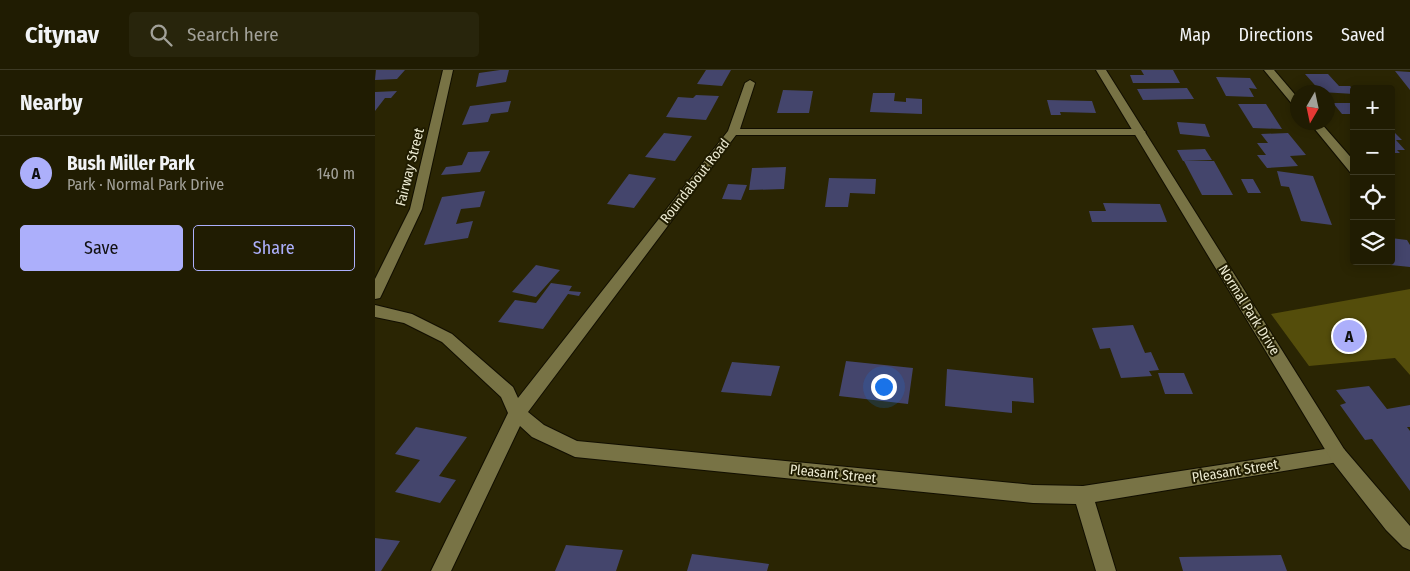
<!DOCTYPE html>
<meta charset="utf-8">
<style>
body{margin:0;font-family:"Fira Sans Condensed",sans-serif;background:#28250c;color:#f1f3f6}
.controls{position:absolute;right:15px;top:15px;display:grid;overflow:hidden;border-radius:5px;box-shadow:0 2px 12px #0003}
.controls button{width:45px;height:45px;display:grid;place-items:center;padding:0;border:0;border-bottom:1px solid #3d3a24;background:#201c02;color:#f1f3f6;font:25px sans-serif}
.compass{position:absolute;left:915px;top:15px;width:45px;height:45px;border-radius:50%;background:#201c02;box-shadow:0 2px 12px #0003;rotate:189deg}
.you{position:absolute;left:508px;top:316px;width:18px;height:18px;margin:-12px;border:4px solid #fff;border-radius:50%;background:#1a73e8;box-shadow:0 0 0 8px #1a73e833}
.badge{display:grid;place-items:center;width:32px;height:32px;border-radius:50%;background:#acaffb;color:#111;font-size:16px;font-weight:700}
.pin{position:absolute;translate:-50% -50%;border:2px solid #fff;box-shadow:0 1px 5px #0006}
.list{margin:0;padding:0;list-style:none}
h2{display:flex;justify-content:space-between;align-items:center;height:65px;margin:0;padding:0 20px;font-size:21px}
h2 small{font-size:16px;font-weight:400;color:#a2a199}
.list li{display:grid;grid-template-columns:32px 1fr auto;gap:15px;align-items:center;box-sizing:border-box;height:75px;padding:0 20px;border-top:1px solid #3d3a24}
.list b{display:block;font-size:19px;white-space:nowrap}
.list p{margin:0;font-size:16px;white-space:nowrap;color:#a2a199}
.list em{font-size:16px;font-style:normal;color:#a2a199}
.actions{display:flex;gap:10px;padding:15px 20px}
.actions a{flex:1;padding:11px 0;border:1px solid #acaffb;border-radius:5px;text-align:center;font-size:18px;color:#acaffb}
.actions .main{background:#acaffb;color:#111}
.icon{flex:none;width:28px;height:28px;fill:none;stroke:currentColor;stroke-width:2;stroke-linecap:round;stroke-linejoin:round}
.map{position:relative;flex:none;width:1035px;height:501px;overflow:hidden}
header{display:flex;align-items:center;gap:30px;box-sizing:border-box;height:70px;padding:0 25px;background:#201c02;border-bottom:1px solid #3d3a24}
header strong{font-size:24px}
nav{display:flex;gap:28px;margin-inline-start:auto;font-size:18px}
.search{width:350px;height:45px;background:#28250c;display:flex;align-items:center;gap:12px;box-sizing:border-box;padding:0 18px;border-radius:5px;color:#a2a199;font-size:19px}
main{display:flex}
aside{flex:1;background:#201c02}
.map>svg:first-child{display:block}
.green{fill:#544d0b}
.building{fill:#44456c}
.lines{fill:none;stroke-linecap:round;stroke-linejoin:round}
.minor-casing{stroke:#110e00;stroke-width:2}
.tertiary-casing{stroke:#110e00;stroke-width:2}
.minor{fill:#787345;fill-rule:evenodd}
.tertiary{fill:#787345;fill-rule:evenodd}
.labels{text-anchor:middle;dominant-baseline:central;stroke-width:4;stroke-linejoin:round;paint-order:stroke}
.street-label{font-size:14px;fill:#edebd2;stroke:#201c00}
</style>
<header>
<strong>Citynav</strong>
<div class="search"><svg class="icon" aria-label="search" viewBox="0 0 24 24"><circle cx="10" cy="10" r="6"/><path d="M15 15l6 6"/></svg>Search here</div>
<nav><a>Map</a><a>Directions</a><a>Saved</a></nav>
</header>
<main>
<aside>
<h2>Nearby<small></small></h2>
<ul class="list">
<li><span class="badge">A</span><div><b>Bush Miller Park</b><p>Park · Normal Park Drive</p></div><em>140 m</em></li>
</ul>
<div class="actions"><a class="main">Save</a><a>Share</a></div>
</aside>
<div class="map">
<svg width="1035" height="501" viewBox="0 0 1035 501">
<rect width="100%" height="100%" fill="#2a2503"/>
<!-- green -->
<path class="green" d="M1035 219V305L1020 288 934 296 896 244Z"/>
<!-- building -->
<path class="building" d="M1 0H30L22 9 0 10Z
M125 0H134L131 12 101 17 104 3Z
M331 0H356L347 16 322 14Z
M766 0H798L805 13H758L755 5H769Z
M1020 1 1035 2V20Z
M930 4H953L964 16H975L979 20V24L946 22Z
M841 7 875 8 882 19 874 18 879 27 851 26Z
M812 18 819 29 768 30 762 19Z
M408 20 438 21 434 43H402Z
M22 21 16 28H10L0 41V22Z
M498 23H520L519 31 531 32V28L547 29V44L495 42Z
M321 25 344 26 331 50 291 47 303 27 318 28Z
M672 30 717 31 721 43 685 42 686 45H676Z
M136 31 133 42 116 44 113 52 87 55 95 36Z
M958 33H979V49L975 44H967Z
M863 34H891L907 59 878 58Z
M802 52 830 54 835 67 805 64Z
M1016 62H1019L1027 70H1021L1030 80H1022L1025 83H1016Z
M289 63 317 66 300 91 270 87Z
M913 63 931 85 915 86 923 96 892 98 882 85H891L882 73H893L886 64Z
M830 79 837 90 808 91 802 80Z
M115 81 105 102 66 105 71 97 87 95 93 82Z
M809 91H839L858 125H827Z
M411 97 409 119 374 120 377 98Z
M902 101 938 106 957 155 926 151 914 117 906 116Z
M254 104 281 108 259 138 232 134Z
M454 108 501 109 500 124 475 123 473 137H450Z
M866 109H878L886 123H873Z
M353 114 372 115 366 130 347 129Z
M110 121 105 137 86 139 81 154 98 151 93 168 49 175 67 127Z
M728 133 785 134 792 152H717L714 141H731Z
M1016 168 1032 170 1035 175V197L996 193 1016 191Z
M161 195 185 200 161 227 137 222Z
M176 213 197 216 194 221 206 222 204 226 193 224 168 259 123 252 140 230 161 233Z
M758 255 770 283 776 282 784 300 774 301 777 306 746 308 735 278 725 279 717 258Z
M471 291 538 298 533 334 464 326Z
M357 292 405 296 396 326 346 322Z
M572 299 658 308 659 333 637 331V343L570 336Z
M783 303H809L818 324H790Z
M994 316 1012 339 1035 335V357H1032L1035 361V421L997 369 990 370 965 335 971 333 961 320Z
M41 357 92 367 64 406 81 410 65 433 20 422 45 390 20 384Z
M0 468 25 471 6 501H0Z
M191 475 248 480 241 501H180Z
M317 484 394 494 392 501H312Z
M906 485 912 501H808L804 487Z"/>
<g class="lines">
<defs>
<path id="minor" d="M68 0H78L47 139 7 224 5 228 0 229V209L35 139Z
M889 0H899L922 27V36L918 35Z
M375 10 380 13 365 59H765L771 62 765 65H361L153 342 169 355 202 371 658 415 708 416 963 377 969 379 972 385 969 391 720 432 741 501H721L701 434 658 433 200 387 157 367 145 356 76 501H56L133 343 126 327 67 272 29 253 0 247V235L37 244 77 264 138 317 143 328 353 61 370 13Z
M934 52H945L979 91V103L975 102Z"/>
<path id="tertiary" d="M721 0H731L969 379 1035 456V480L1028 477 1011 460 957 391Z"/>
</defs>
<!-- minor casing -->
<use href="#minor" class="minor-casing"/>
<!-- tertiary casing -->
<use href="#tertiary" class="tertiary-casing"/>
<!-- minor -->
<use href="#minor" class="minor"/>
<!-- tertiary -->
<use href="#tertiary" class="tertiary"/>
</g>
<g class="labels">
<!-- street labels -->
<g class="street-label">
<text transform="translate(35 97) rotate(-76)">Fairway Street</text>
<text transform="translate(320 111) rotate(-52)">Roundabout Road</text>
<text transform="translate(874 240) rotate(58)">Normal Park Drive</text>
<text transform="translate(860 401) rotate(-9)">Pleasant Street</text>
<text transform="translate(458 404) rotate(6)">Pleasant Street</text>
</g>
</g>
</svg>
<div class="controls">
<button>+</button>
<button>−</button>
<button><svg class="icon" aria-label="locate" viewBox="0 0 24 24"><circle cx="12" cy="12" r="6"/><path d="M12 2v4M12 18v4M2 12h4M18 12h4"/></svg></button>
<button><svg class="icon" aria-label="layers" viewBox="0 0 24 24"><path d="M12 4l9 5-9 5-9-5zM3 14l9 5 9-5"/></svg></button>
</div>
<svg class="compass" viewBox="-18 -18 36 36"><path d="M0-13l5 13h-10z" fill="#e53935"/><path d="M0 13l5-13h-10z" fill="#a2a199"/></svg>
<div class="you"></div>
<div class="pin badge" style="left:974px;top:266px">A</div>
</div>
</main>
